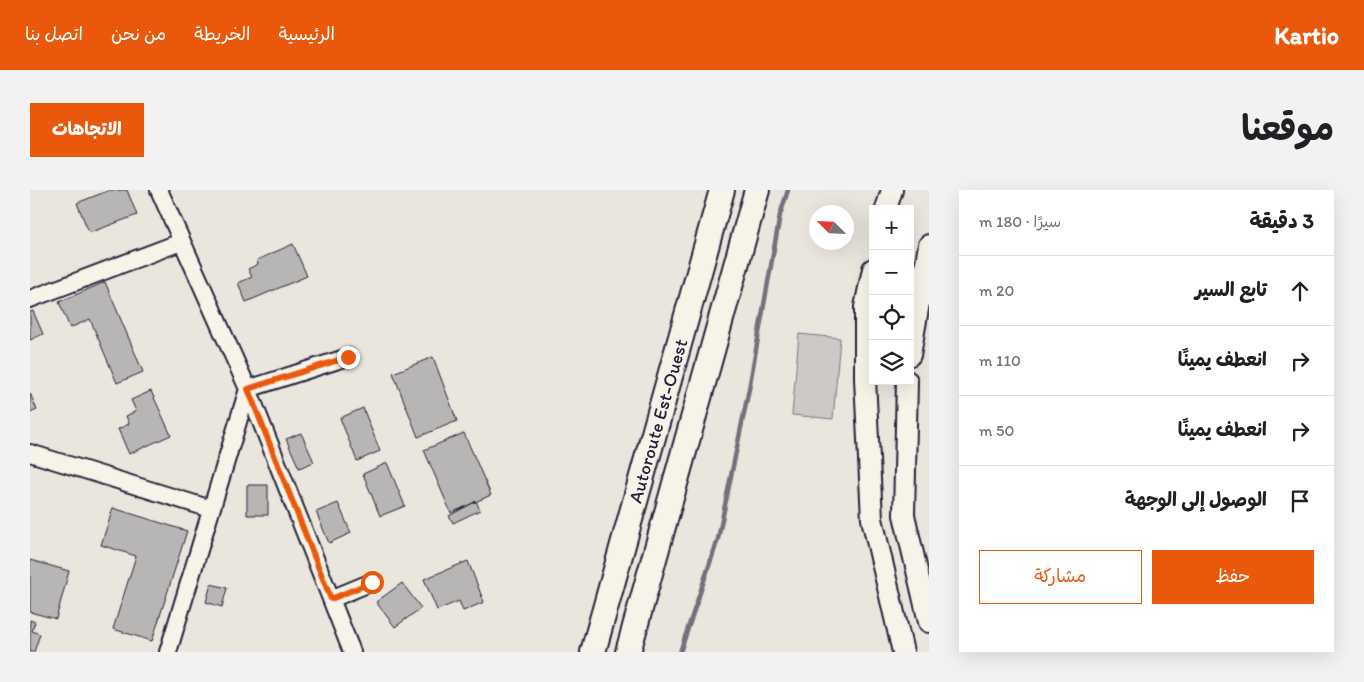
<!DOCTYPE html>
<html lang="ar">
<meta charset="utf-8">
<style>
body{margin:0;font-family:Itim,"Playpen Sans Arabic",sans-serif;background:#f2f2f2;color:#202124;direction:rtl}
.controls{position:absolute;right:15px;top:15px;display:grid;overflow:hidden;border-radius:0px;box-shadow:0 5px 20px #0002}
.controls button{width:45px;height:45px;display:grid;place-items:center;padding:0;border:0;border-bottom:1px solid #e0e0e0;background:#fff;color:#202124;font:25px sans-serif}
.compass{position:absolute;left:779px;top:15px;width:45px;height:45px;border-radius:50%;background:#fff;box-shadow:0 5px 20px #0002;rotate:294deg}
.stop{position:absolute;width:15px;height:15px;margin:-11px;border:4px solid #ea580c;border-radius:50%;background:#fff}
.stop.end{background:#ea580c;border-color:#fff;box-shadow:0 1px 5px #0008}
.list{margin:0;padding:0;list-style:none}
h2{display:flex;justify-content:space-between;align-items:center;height:65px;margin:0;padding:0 20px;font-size:21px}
h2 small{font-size:16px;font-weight:400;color:#757577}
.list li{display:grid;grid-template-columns:32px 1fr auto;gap:15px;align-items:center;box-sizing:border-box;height:70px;padding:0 20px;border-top:1px solid #e0e0e0}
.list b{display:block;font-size:19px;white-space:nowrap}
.list em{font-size:16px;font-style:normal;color:#757577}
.actions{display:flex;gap:10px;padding:15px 20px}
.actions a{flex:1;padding:11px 0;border:1px solid #ea580c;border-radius:0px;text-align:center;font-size:18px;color:#ea580c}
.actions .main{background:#ea580c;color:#fff}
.icon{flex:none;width:28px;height:28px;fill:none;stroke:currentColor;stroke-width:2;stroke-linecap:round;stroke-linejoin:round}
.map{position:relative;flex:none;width:899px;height:462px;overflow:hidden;direction:ltr;border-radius:0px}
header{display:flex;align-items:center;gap:30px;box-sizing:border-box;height:70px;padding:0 25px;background:#ea580c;color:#fff}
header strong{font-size:24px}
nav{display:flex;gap:28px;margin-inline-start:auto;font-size:18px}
.intro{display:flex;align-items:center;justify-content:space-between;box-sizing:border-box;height:120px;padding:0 30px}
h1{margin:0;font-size:35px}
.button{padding:12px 22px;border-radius:0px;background:#ea580c;color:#fff;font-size:18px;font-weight:700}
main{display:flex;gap:30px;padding:0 30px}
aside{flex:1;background:#fff;border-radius:0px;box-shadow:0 5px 20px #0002}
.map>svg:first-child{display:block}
.green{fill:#cdc9c6;stroke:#787680}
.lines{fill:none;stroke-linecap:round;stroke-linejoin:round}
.stream{stroke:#716f7b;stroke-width:4.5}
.building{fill:#b8b6b5;stroke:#22223b}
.minor-casing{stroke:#22223b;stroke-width:20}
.major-casing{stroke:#22223b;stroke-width:24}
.highway-casing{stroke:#22223b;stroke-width:28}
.minor{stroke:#f7f3e8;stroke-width:16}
.major{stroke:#f7f3e8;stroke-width:20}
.highway{stroke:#f7f3e8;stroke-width:24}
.route{stroke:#ea580c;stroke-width:6}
.labels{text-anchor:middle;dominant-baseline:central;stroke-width:4;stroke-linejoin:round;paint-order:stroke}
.street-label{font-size:19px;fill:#22223b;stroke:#f7f3e8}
</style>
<header>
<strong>Kartio</strong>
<nav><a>الرئيسية</a><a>الخريطة</a><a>من نحن</a><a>اتصل بنا</a></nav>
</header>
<div class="intro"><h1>موقعنا</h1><a class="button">الاتجاهات</a></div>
<main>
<aside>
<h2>3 دقيقة<small>سيرًا · 180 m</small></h2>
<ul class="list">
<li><svg class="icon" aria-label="ahead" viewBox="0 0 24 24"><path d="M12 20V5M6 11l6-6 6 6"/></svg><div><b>تابع السير</b></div><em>20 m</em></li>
<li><svg class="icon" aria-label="right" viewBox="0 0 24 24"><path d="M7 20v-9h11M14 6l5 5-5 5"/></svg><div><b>انعطف يمينًا</b></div><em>110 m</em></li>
<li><svg class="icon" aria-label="right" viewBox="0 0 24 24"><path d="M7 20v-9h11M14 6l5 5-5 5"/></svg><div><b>انعطف يمينًا</b></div><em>50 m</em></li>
<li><svg class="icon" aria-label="arrive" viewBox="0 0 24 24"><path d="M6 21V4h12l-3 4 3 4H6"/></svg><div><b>الوصول إلى الوجهة</b></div></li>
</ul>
<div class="actions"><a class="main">حفظ</a><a>مشاركة</a></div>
</aside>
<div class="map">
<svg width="899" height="462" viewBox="0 0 899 462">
<rect width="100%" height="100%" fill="#eae6de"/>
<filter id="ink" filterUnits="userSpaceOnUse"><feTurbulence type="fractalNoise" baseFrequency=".02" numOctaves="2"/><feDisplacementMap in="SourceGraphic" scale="10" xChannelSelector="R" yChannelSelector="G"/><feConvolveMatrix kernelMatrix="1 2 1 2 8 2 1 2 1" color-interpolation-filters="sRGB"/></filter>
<g filter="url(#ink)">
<!-- green -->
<path class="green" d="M769 144 810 148 803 229 762 225Z"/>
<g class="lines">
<!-- stream -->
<path class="stream" d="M650 462 688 349 719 199 750 25 758 0"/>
</g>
<!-- building -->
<path class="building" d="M80 0H97L107 25 59 43 47 13Z
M263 54 277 86 216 112 208 93 222 87 218 79 228 74 227 70Z
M75 92 113 182 87 193 60 129 40 138 29 112Z
M3 121 13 144 0 150V122Z
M403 167 427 231 388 247 363 183Z
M121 201 141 245 99 264 88 239 99 234 96 226 106 221 101 210Z
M0 203 7 220 0 223Z
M333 218 350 261 327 271 310 228Z
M271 243 284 272 269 278 256 249Z
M434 243 461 305 421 323 394 260Z
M357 273 375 316 350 326 333 284Z
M217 295H238V325H217Z
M446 311 450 320 423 333 419 326Z
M308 313 321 343 299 353 286 322Z
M83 318 157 341 122 451 83 439 106 366 71 355Z
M0 370 39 381 26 429 0 422Z
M438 371 454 412 433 421 429 411 407 420 394 389Z
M372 393 391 418 365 437 346 412Z
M181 394 197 398 192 417 176 412Z
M0 430 5 432 2 441 10 444 4 462H0Z"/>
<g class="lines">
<defs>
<path id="minor" d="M129 0 218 199 322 462
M0 109 151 52
M218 199 318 167
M0 263 181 319
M301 409 342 392
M138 462 218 199"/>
<path id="major" d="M856 19 862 0
M843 79 835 117V189L842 329 873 462
M880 165 899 55
M877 191 874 325 899 432"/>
<path id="highway" d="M563 462 692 0
M598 462 727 0"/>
</defs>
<!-- minor casing -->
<use href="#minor" class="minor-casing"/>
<!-- major casing -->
<use href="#major" class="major-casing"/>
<!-- highway casing -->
<use href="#highway" class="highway-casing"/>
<!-- minor -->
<use href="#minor" class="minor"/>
<!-- major -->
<use href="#major" class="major"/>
<!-- highway -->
<use href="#highway" class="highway"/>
</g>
</g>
<g class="lines" filter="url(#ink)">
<!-- route -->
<path class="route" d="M318 167 218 199 301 409 342 392"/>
</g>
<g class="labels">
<!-- street labels -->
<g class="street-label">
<text transform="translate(628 231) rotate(-74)">Autoroute Est-Ouest</text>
</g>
</g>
</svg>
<div class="controls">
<button>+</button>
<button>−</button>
<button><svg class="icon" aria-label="locate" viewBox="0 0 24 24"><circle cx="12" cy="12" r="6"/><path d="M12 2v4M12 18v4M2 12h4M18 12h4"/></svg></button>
<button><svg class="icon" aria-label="layers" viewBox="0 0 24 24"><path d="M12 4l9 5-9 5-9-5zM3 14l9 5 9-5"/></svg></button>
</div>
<svg class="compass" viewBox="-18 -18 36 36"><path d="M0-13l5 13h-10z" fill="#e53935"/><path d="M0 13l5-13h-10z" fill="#757577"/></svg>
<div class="stop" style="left:342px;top:392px"></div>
<div class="stop end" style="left:318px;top:167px"></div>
</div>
</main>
